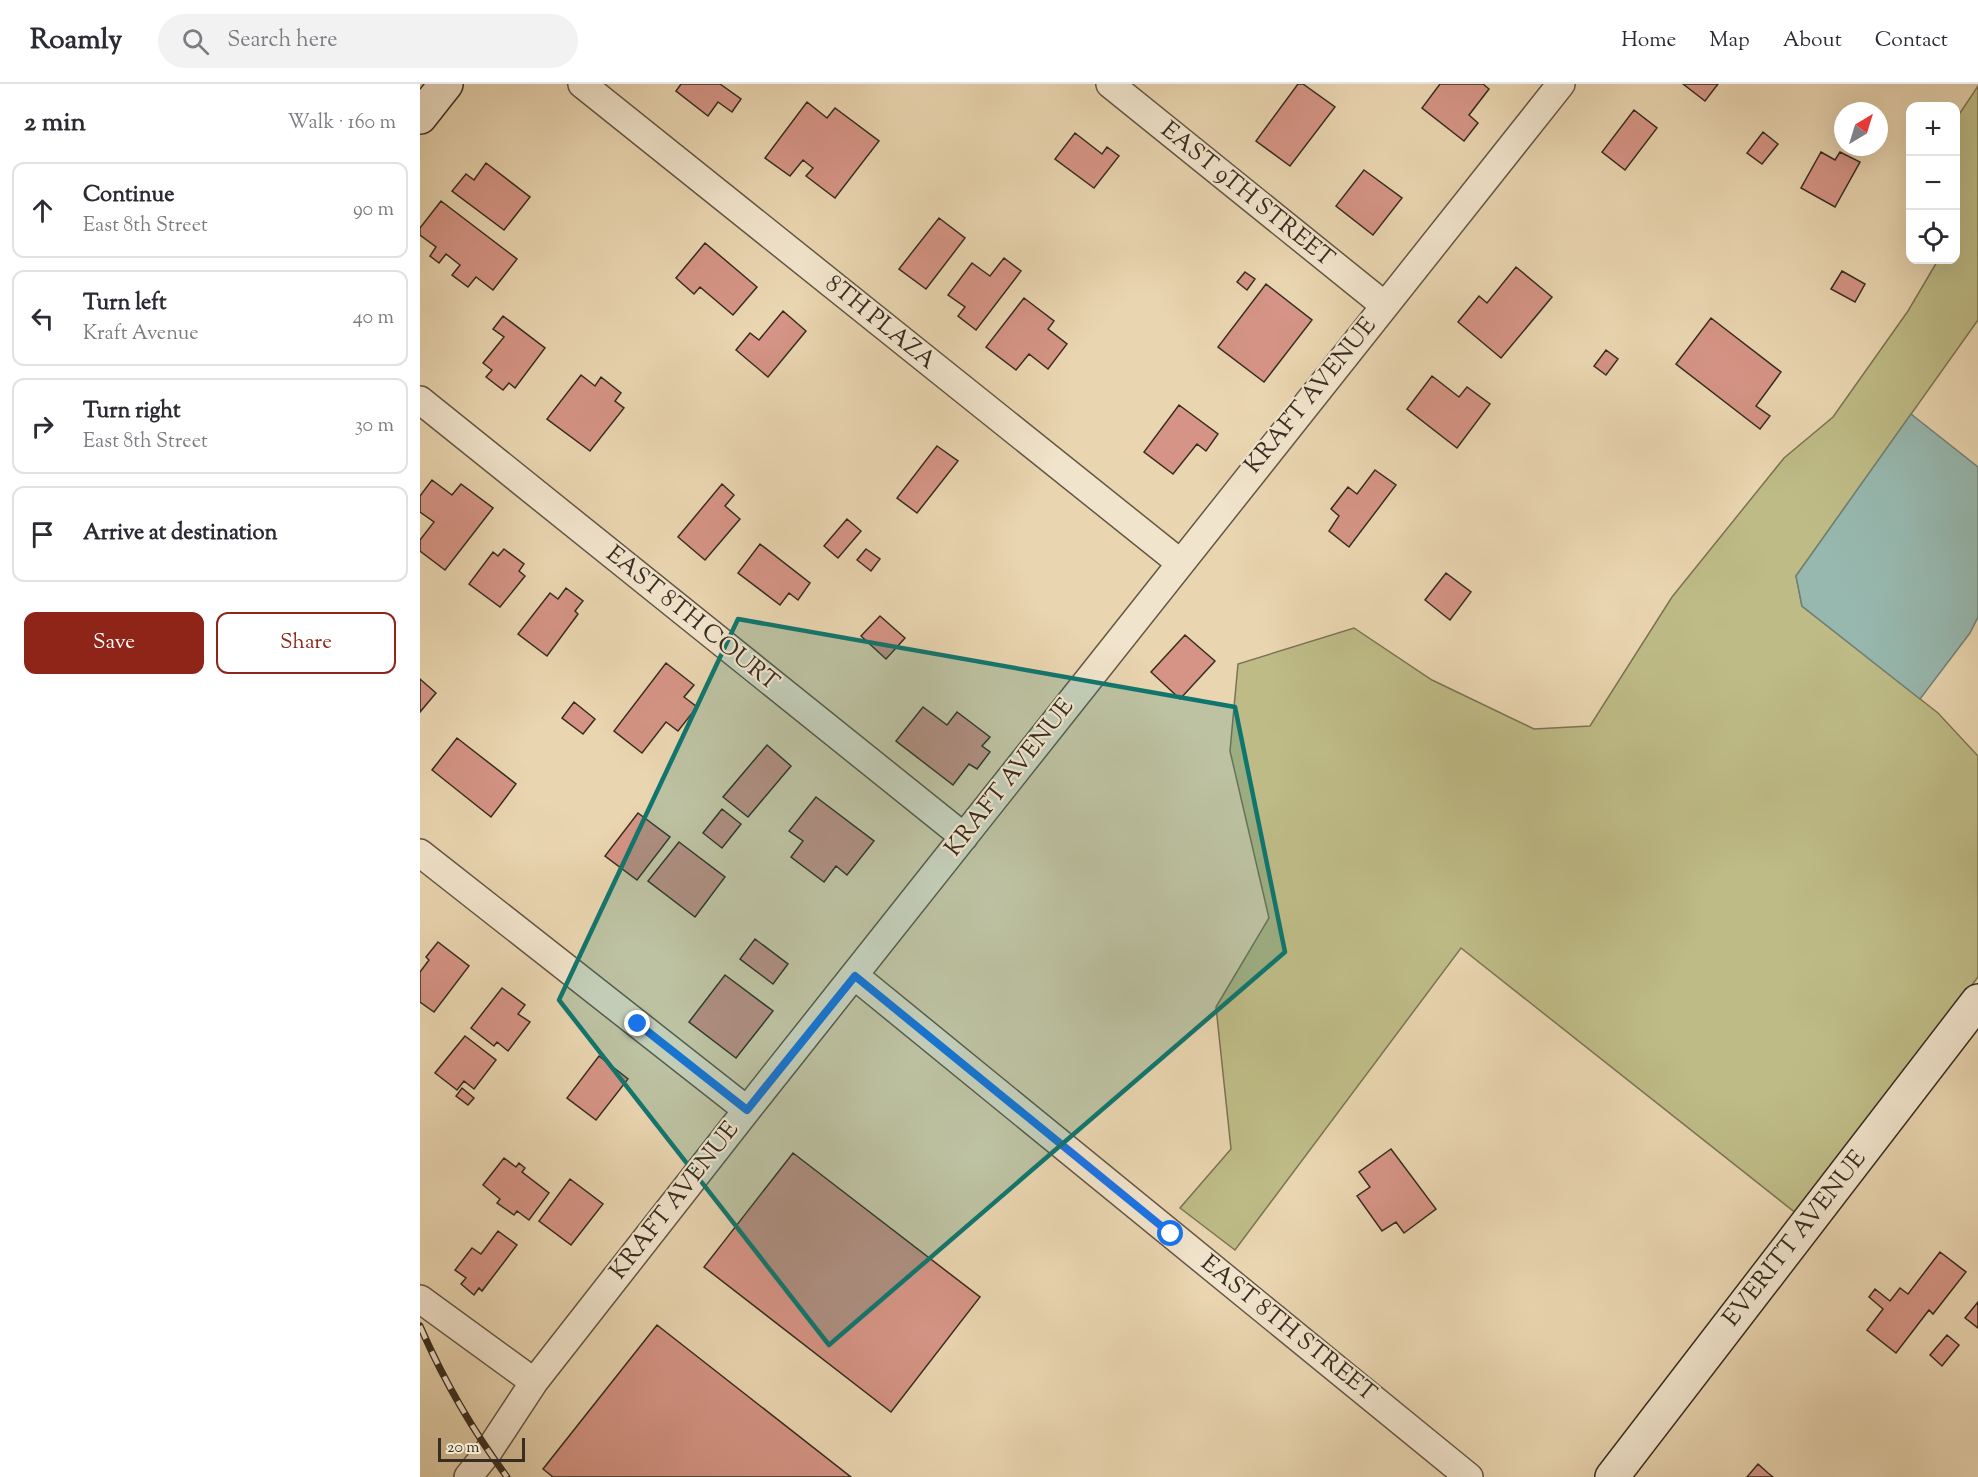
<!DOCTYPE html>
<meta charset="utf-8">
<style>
body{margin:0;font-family:"Sorts Mill Goudy",serif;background:#f2f2f3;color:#2b2b33}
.controls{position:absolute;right:18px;top:18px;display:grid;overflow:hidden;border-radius:12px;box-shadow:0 6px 24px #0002}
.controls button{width:54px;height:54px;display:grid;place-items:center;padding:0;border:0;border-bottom:2px solid #e1e1e2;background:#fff;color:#2b2b33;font:30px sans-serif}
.compass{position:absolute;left:1414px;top:18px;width:54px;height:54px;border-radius:50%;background:#fff;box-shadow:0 6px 24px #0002;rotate:38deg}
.scale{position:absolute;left:18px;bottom:15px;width:87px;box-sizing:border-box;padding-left:6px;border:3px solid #372d21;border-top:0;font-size:16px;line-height:21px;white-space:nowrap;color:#372d21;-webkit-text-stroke:4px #f1e4cc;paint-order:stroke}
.stop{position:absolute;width:18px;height:18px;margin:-14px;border:4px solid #1a73e8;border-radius:50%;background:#fff}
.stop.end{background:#1a73e8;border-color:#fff;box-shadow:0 2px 6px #0008}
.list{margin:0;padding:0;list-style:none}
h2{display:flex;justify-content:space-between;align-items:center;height:78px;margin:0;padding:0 24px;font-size:26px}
h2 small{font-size:20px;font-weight:400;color:#7c7c81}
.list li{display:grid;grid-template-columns:39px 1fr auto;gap:18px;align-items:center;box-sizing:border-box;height:96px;margin:0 12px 12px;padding:0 12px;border:2px solid #e1e1e2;border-radius:12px}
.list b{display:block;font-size:22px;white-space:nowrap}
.list p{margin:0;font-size:20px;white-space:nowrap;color:#7c7c81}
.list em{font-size:20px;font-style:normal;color:#7c7c81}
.actions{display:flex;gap:12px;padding:18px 24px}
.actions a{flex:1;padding:14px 0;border:2px solid #8f2418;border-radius:12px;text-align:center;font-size:21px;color:#8f2418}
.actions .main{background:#8f2418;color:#fff}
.icon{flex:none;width:33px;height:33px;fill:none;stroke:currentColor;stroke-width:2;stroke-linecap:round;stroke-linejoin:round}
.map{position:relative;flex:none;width:1558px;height:1393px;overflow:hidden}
header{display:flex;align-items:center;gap:36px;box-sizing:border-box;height:84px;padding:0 30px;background:#fff;border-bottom:2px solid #e1e1e2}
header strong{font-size:28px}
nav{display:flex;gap:33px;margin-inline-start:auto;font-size:21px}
.search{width:420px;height:54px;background:#f2f2f3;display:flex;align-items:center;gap:15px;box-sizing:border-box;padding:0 21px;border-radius:33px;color:#7c7c81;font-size:22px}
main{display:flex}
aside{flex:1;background:#fff}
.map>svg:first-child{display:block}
.green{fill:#bebb86;stroke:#7a7454;stroke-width:1.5}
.water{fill:#97b8af;stroke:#718076;stroke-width:1.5}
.building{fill:#d59485;stroke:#372d21;stroke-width:1.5}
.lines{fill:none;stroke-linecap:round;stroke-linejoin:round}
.street-casing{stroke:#645745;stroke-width:30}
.secondary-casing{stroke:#372d21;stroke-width:36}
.street{stroke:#f1e4cc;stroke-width:27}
.secondary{stroke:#f1e4cc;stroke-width:33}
.rail-casing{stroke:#372d21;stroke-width:7}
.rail{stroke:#f1e4cc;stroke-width:4.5;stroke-dasharray:14;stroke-linecap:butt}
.route{stroke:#1a73e8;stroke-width:8}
.marked{fill:#0f766e;fill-opacity:0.2;stroke:#0f766e;stroke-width:4.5;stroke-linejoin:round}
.labels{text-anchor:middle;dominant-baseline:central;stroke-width:4.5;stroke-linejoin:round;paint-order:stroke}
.street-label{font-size:24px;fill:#372d21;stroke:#f1e4cc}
</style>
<header>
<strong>Roamly</strong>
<div class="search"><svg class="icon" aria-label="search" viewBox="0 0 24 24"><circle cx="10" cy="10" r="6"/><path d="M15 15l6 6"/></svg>Search here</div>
<nav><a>Home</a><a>Map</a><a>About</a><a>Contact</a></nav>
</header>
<main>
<aside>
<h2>2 min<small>Walk · 160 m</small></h2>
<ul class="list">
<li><svg class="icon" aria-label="ahead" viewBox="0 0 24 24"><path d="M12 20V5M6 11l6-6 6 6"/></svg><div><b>Continue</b><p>East 8th Street</p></div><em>90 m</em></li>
<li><svg class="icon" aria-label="left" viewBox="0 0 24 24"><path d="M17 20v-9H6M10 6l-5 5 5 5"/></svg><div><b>Turn left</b><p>Kraft Avenue</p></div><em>40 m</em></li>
<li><svg class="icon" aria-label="right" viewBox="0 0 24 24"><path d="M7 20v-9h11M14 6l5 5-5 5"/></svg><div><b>Turn right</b><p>East 8th Street</p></div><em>30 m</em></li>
<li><svg class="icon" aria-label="arrive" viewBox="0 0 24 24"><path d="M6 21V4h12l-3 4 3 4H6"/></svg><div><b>Arrive at destination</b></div></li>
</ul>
<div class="actions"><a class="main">Save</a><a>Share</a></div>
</aside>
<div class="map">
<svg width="1558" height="1393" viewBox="0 0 1558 1393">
<rect width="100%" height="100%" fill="#e9d5b0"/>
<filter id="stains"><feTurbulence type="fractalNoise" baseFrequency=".00333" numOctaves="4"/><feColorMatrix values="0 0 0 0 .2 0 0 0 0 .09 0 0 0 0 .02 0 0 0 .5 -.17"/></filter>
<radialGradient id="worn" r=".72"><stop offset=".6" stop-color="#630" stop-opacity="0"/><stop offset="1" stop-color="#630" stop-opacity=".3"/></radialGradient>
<!-- green -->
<path class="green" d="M1558 2V236L1376 492 1382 522 1518 629 1558 672V893L1377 1130 1041 864 815 1166 760 1124 811 1065 796 923 849 834 810 667 818 580 934 544 1012 596 1114 645 1170 642 1252 513 1364 374 1413 333 1488 227 1518 176H1536V35Z"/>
<!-- water -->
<path class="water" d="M1491 330 1558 383V533L1550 549 1500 615 1382 522 1376 492Z"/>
<!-- building -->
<path class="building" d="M261 0H300L321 15 312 28 298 18 288 32 256 7Z
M878 0H883L915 23 870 82 836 57Z
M1020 0H1063L1069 5 1049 31 1058 39 1044 57 1002 24Z
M1263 0H1298L1285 17Z
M387 18 407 34 415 24 459 57 415 114 386 92 393 84 383 76 370 92 345 74Z
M1214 26 1237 44 1205 86 1182 68Z
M1343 48 1358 60 1342 80 1327 69Z
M655 49 682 70 687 63 699 72 674 104 635 75Z
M1401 68 1415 76 1420 68 1440 78 1415 123 1381 104Z
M66 79 110 113 84 146 32 107 46 90 54 96Z
M944 86 982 114 953 151 916 122Z
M21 117 97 175 73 206 56 193 48 203 32 191 40 181 26 170 19 179 10 172 16 163 0 151V144Z
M519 134 545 154 506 205 479 185Z
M285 159 337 203 313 231 280 203 274 210 256 194Z
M584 174 601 187 556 246 538 232 545 223 528 211 552 179 570 192Z
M1096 183 1132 213 1081 274 1038 238 1059 212 1067 219Z
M1422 187 1445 200 1435 218 1411 205Z
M825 188 835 195 827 206 817 198Z
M846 200 892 236 844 298 798 263Z
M604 214 634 237 628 245 647 260 628 285 609 270 596 286 566 263Z
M363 227 386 247 348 293 316 266 330 249 339 256Z
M83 232 125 264 95 304 89 299 83 306 66 293 72 286 63 279 84 253 73 245Z
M1291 234 1361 288 1336 322 1350 332 1340 345 1256 280Z
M1186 266 1198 275 1186 291 1174 282Z
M161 291 175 302 181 293 201 309 195 317 204 324 170 367 127 335Z
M1012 292 1039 313 1047 303 1070 320 1037 364 987 325Z
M759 321 798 350 786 367 777 360 753 390 724 368Z
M517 362 538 377 497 429 477 414Z
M955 386 976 401 929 463 909 447 919 432 911 425 928 403 937 410Z
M12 396 32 411 41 400 73 424 25 486 0 467V456L14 438 0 428V412Z
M302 400 314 411 305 422 320 435 285 476 258 453Z
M427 435 441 447 418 474 404 462Z
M340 460 390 499 378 516 369 509 360 521 318 489Z
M84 465 104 480 99 487 105 492 80 523 49 500 73 468 78 472Z
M446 465 460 475 451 487 437 476Z
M1026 489 1051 508 1030 536 1005 516Z
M146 504 163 517 155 527 158 530 127 572 98 550 130 509 138 515Z
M460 532 485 554 466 575 441 552Z
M765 551 795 577 760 615 731 588Z
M246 579 274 601 264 613 277 623 258 647 246 638 222 669 194 647Z
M0 595 16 609 0 628Z
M154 618 175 635 163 650 142 634Z
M503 623 527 641 537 628 570 653 562 662 570 668 557 685 549 680 533 701 476 657Z
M37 654 96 700 71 733 12 686Z
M347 661 371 682 328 733 303 713Z
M396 713 454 757 427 791 416 782 404 798 371 773 383 757 369 747Z
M302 725 321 740 302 764 283 749Z
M218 729 250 753 217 796 185 772Z
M259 758 305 793 275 833 228 797Z
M335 855 368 880 353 900 320 875Z
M18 858 49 882 14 928 0 918V888L9 876 6 873Z
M305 891 353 927 316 974 269 938Z
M82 904 105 921 98 930 110 938 88 967 77 958 74 962 51 944Z
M45 952 76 976 54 1005 44 997 37 1006 15 989Z
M179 972 208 995 176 1036 147 1014Z
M42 1004 54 1014 48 1021 36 1012Z
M971 1065 1016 1125 984 1149 976 1138 962 1147 937 1112 950 1103 939 1088Z
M373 1069 560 1213 471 1328 284 1183Z
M84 1074 96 1083 99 1079 105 1084 102 1088 129 1109 109 1136 97 1127 94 1131 77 1119 80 1115 63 1101Z
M150 1095 183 1120 151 1161 119 1137Z
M78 1147 97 1161 62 1207 59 1204 54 1211 41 1200 46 1194 35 1186 52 1164 61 1170Z
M1520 1168 1546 1188 1513 1230 1509 1226 1476 1269 1447 1246 1463 1225 1449 1213 1455 1205 1470 1217 1480 1204 1488 1210Z
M1558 1218V1244L1545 1234Z
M237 1241 431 1393H133L123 1385Z
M1527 1251 1539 1261 1522 1282 1510 1271Z
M1338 1380 1348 1389 1353 1393H1327Z"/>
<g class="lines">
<defs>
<path id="street" d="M162 0 759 478
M690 0 964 221
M0 316 544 753
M0 769 327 1026
M435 892 1049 1393
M0 1215 114 1298
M48 1393 68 1368 114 1298 327 1026 1141 0"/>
<path id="secondary" d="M0 33 26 0
M1192 1393 1558 917"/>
</defs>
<!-- street casing -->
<use href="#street" class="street-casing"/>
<!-- secondary casing -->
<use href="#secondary" class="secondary-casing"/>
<!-- street -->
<use href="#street" class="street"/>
<!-- secondary -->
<use href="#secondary" class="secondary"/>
<defs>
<path id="rail" d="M0 1242C23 1295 53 1347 87 1393"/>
</defs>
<!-- rail casing -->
<use href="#rail" class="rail-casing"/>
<!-- rail -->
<use href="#rail" class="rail"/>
</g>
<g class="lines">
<!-- route -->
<path class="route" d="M218 940 327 1026 435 892 751 1150"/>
</g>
<!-- marked area -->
<path class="marked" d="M318 535 815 623 865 868 409 1261 139 916Z"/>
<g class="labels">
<!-- street labels -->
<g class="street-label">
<text transform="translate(827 111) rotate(39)">EAST 9TH STREET</text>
<text transform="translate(460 239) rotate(39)">8TH PLAZA</text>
<text transform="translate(891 312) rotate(-51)">KRAFT AVENUE</text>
<text transform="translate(272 535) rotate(39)">EAST 8TH COURT</text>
<text transform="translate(590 694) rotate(-52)">KRAFT AVENUE</text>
<text transform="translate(255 1117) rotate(-52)">KRAFT AVENUE</text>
<text transform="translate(1375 1155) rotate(-52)">EVERITT AVENUE</text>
<text transform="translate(868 1245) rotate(39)">EAST 8TH STREET</text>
</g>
</g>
<rect width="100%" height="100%" filter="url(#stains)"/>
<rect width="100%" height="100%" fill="url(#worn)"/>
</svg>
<div class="controls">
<button>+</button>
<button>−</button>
<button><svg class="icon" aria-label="locate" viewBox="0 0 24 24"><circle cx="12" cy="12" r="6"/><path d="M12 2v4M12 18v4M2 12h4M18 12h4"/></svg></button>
</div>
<svg class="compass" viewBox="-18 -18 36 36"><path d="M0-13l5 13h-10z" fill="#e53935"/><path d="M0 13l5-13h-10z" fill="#7c7c81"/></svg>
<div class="scale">20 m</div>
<div class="stop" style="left:751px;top:1150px"></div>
<div class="stop end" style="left:218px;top:940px"></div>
</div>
</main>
